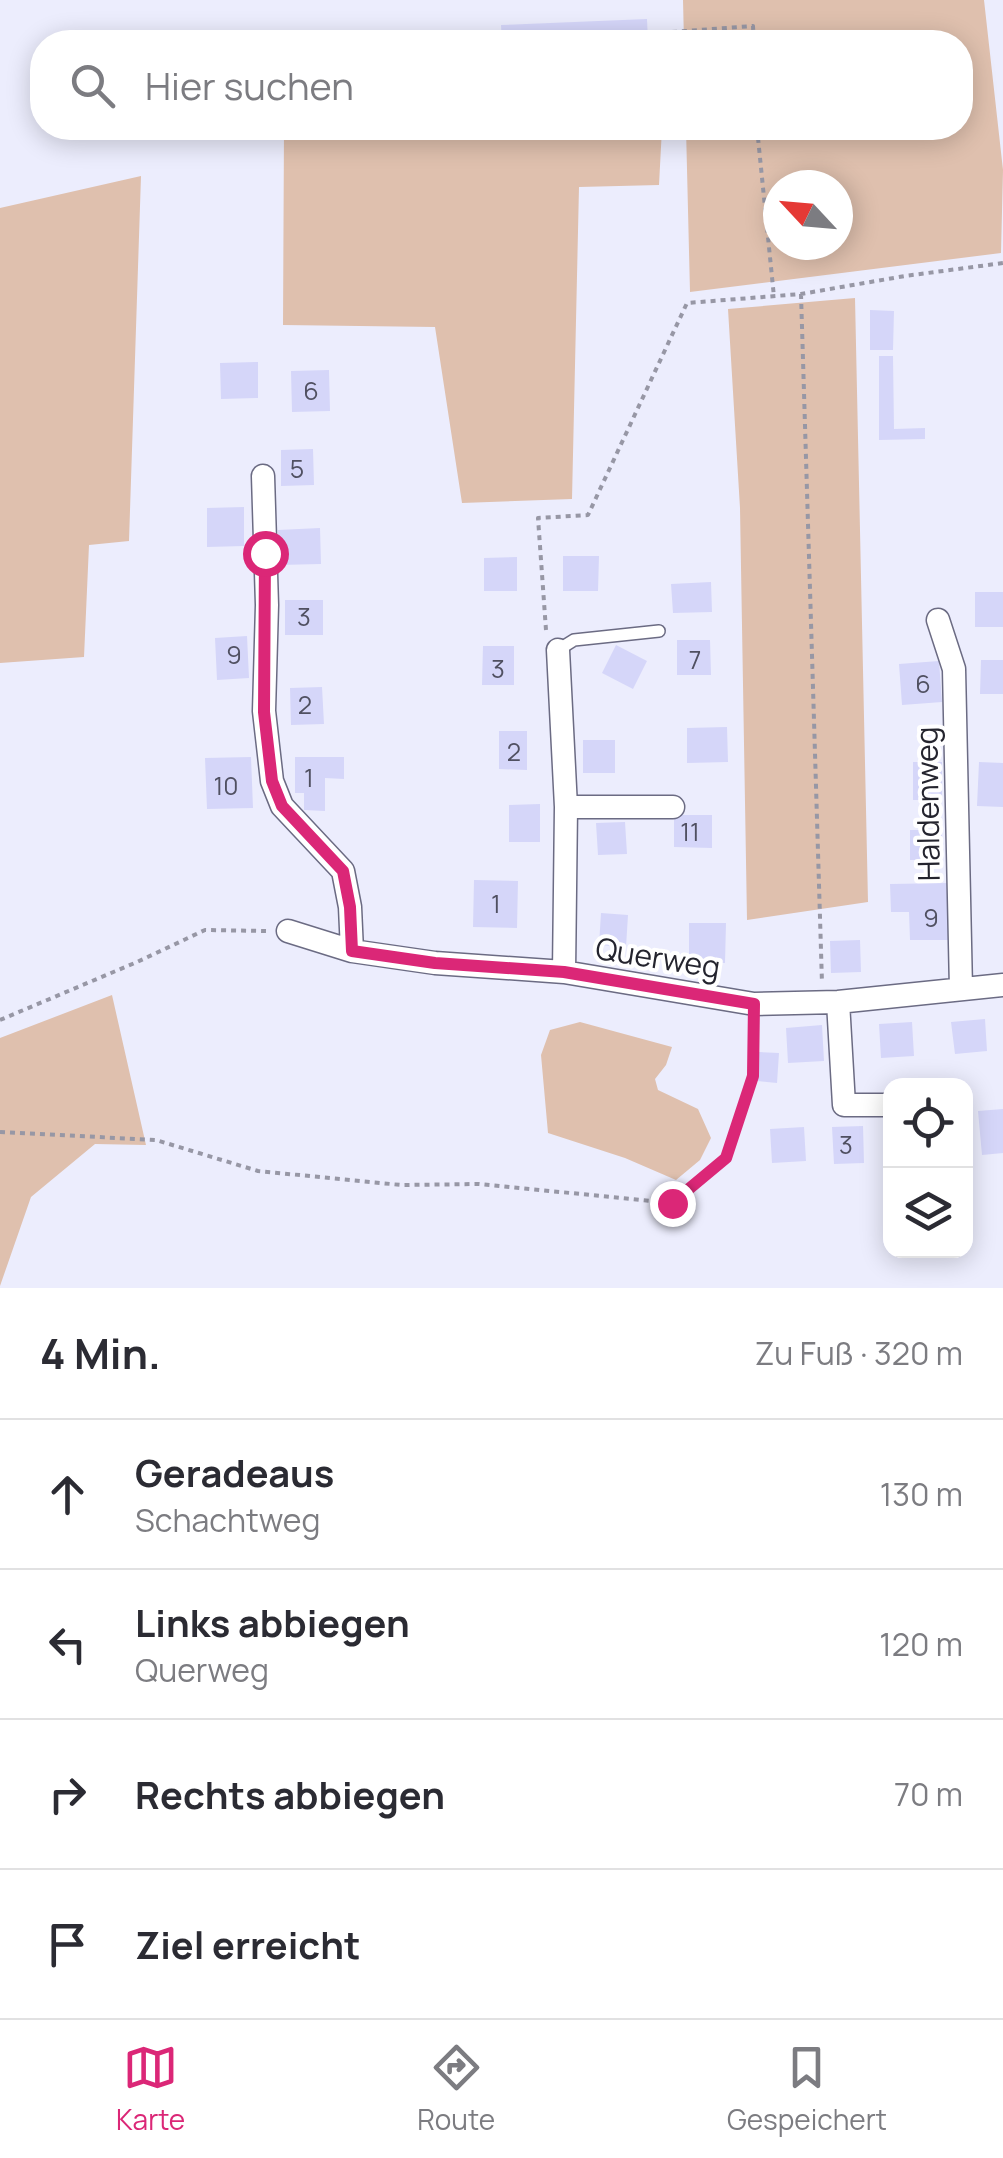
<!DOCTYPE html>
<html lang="de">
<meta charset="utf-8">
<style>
body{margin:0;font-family:Manrope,sans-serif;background:#f7f7f7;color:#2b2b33}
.controls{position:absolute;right:30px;bottom:30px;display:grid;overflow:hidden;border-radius:20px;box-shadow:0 5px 25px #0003}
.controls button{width:90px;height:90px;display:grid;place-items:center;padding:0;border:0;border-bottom:2px solid #e1e1e2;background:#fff;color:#2b2b33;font:50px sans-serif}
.compass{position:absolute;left:763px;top:170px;width:90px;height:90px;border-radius:50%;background:#fff;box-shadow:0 5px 25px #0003;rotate:296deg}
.stop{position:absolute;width:30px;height:30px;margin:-22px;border:8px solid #db2777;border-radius:50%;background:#fff}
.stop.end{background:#db2777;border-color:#fff;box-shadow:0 2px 10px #0008}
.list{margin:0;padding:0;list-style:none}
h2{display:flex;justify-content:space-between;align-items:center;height:130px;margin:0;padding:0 40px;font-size:42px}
h2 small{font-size:32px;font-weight:400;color:#7c7c81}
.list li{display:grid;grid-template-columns:65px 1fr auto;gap:30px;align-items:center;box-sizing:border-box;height:150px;padding:0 40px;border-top:2px solid #e1e1e2}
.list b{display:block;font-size:38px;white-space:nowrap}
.list p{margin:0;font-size:32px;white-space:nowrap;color:#7c7c81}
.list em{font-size:32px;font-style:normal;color:#7c7c81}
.icon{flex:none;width:55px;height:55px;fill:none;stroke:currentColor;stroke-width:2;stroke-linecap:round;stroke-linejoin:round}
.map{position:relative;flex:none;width:1003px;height:1288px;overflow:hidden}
.search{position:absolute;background:#fff;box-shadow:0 5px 25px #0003;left:30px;right:30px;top:30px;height:110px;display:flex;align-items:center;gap:25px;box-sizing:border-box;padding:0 35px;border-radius:40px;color:#7c7c81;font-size:38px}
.sheet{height:730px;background:#fff}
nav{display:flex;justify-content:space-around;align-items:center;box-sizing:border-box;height:140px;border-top:2px solid #e1e1e2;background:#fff;font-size:28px;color:#7c7c81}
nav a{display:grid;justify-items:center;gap:5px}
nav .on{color:#db2777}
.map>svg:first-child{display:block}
.green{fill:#dfc0ae;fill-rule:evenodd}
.building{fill:#d5d6f9}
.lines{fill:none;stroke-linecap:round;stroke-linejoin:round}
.lane-casing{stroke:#6b6b83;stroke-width:14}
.street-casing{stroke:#6b6b83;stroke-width:25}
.path{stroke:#9797a5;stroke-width:4;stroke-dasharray:5 5;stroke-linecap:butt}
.lane{stroke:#fff;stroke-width:11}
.street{stroke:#fff;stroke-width:22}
.route{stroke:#db2777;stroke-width:12}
.labels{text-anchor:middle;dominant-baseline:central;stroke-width:8;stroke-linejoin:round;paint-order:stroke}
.number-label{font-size:25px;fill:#505061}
.street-label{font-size:30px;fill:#24242e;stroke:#fff}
</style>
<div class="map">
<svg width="1003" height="1288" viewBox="0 0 1003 1288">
<rect width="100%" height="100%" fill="#ecedfd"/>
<!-- green -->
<path class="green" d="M683 0H984L1003 170 1001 253 690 292 686 128H960V42H684ZM838 185V245H778V185Z
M284 128H662L659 185 579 187 572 499 462 503 435 327 283 325Z
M141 176 129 541 89 545 84 657 0 663V208Z
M855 298 868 902 747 920 740 508 728 309Z
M112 995 146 1145 95 1144 31 1197 0 1286V1038Z
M580 1022 672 1047 666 1065 655 1079 658 1090 698 1109 711 1138 700 1160 676 1180 625 1158 548 1133 541 1055 550 1030Z"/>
<!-- building -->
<path class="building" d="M647 19 648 42H502L501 25Z
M870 310 894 311 893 350H870Z
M879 356H893L894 429 925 428V439L879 440Z
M258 362V398L221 399 220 363Z
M329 370 330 411 292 412 291 371Z
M313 449 314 485 281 486V450Z
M244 507V546L207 547V508Z
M320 528 321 564 279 565 278 530Z
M563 556H599L598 591H563Z
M517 557V591H484V558Z
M711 582 712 612 673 613 671 584Z
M975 592H1003V627H975Z
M285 600H323V635H285Z
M247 636 249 678 217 680 215 638Z
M677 640H710L711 675H677Z
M616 645 647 661 633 689 602 673Z
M483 646H514V685H482Z
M981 660H1003V694H980Z
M939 661 942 702 902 705 899 664Z
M322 687 324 724 291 725 290 688Z
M727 727 728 762 687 763V728Z
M499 731H527V770L499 769Z
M583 740H615V773H583Z
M251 757 253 808 207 809 205 758Z
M295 757H344V779L325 778V811L304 810V793H295Z
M913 762H942V800H913Z
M979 762 1003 763V807L977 806Z
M540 804V842H509V805Z
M674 815H712V848L674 847Z
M625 822 627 854 598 855 596 823Z
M910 830H942V860H910Z
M474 880 518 881 517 928 473 927Z
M948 883V940H910L909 912H891L890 884Z
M601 913 628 915 626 947 599 945Z
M689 923H726L725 963 689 962Z
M860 940 861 972 831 973 830 941Z
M985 1019 987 1051 955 1054 951 1022Z
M912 1022 914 1056 881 1058 879 1024Z
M822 1025 824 1061 788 1063 786 1028Z
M759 1052 779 1053 777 1083 758 1081Z
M1003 1109V1153L982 1155 978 1111Z
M863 1126 864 1163 834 1164 832 1127Z
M804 1127 806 1161 772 1163 770 1129Z"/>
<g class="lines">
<defs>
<path id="lane" d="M558 650 574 640 659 631"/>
<path id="street" d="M263 476 267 605 264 711 272 781 282 806 343 871 350 907 352 951
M938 620 954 669 961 989
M558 650 566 807 564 972
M566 807H673
M288 931 352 951 435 963 564 972 754 1004 838 1002 1003 985
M838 1002 844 1105H890"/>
</defs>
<!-- lane casing -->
<use href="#lane" class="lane-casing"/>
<!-- street casing -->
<use href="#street" class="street-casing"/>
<!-- path -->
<path class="path" d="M672 32 753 26 754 42
M757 128 774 297
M801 294 822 983
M546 630 538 518 588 515 687 303 801 294 905 276 1003 263
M0 1020 137 962 205 930 266 931
M0 1132 156 1140 258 1171 401 1185 479 1184 672 1203 726 1158 753 1076 754 1024"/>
<!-- lane -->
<use href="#lane" class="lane"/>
<!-- street -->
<use href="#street" class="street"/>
</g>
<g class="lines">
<!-- route -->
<path class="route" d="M265 553 264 712 272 781 282 806 343 871 350 907 352 951 435 963 564 972 754 1004 753 1076 726 1158 672 1203"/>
</g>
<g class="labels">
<!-- number labels -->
<g class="number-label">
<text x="311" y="390">6</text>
<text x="297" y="468">5</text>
<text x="304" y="616">3</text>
<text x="234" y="654">9</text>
<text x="695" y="659">7</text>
<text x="498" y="668">3</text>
<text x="923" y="683">6</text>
<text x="305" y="704">2</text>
<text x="514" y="751">2</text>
<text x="309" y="777">1</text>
<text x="226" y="785">10</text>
<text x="690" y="831">11</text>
<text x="496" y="903">1</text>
<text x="931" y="917">9</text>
<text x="846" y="1144">3</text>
</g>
<!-- street labels -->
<g class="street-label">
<text transform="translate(927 804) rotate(-91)">Haldenweg</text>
<text transform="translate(658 957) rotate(9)">Querweg</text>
</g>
</g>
</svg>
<div class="controls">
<button><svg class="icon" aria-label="locate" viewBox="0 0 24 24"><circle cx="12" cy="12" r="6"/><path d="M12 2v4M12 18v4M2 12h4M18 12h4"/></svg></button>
<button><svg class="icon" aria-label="layers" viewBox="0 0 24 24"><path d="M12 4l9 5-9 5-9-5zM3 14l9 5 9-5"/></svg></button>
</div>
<svg class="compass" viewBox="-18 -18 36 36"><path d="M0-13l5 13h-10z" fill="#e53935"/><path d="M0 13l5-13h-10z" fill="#7c7c81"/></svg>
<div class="stop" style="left:265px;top:553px"></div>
<div class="stop end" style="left:672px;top:1203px"></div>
<div class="search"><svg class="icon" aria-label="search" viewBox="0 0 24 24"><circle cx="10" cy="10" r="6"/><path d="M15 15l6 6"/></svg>Hier suchen</div>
</div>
<section class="sheet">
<h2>4 Min.<small>Zu Fuß · 320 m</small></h2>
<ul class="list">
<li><svg class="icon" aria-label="ahead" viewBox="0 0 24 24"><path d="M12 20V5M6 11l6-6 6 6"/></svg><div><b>Geradeaus</b><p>Schachtweg</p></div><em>130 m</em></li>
<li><svg class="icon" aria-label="left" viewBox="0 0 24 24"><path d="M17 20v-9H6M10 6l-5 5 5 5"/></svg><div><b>Links abbiegen</b><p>Querweg</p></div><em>120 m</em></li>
<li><svg class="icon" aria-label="right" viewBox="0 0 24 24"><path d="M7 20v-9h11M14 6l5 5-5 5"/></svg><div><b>Rechts abbiegen</b></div><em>70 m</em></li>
<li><svg class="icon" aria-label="arrive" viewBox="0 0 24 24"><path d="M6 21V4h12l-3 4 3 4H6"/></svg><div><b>Ziel erreicht</b></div></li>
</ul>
</section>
<nav>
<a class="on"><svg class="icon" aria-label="map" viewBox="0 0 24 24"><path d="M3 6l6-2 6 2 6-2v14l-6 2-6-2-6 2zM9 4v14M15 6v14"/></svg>Karte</a>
<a><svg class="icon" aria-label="directions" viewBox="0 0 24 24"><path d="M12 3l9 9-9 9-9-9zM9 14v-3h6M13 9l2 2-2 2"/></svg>Route</a>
<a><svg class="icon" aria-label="saved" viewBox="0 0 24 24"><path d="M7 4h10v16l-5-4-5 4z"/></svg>Gespeichert</a>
</nav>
